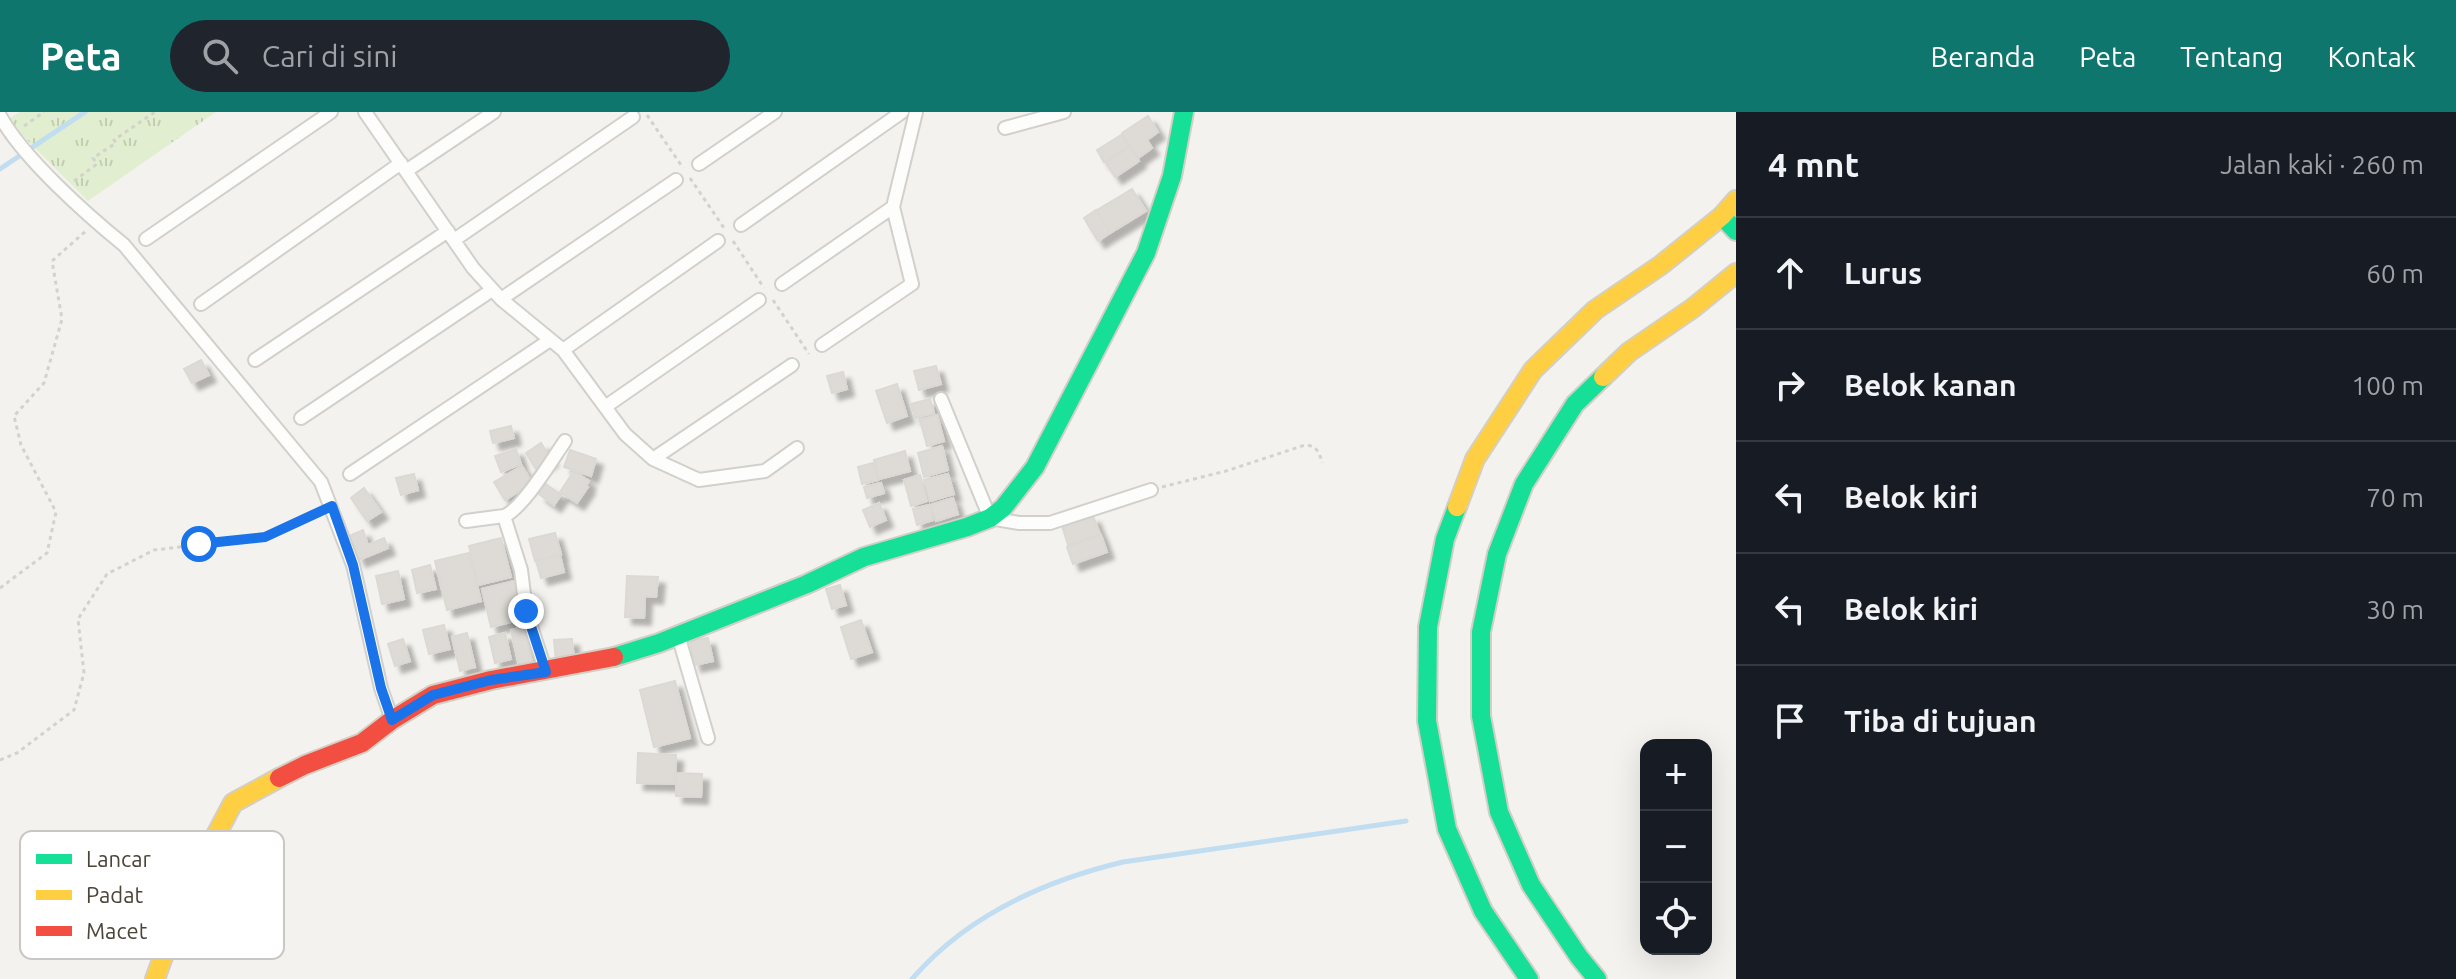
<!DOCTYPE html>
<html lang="id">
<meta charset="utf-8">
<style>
body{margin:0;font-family:Ubuntu,sans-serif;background:#20242c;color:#f1f3f6}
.controls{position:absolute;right:24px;bottom:24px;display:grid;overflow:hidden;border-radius:16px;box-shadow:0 8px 32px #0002}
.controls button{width:72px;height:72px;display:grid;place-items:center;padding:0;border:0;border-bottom:2px solid #363941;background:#171b24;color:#f1f3f6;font:40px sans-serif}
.stop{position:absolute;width:24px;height:24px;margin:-18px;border:6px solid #1a73e8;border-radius:50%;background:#fff}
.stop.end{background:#1a73e8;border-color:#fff;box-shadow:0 2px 8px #0008}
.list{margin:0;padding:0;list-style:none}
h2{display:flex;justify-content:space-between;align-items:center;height:104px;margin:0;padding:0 32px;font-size:34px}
h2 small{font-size:26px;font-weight:400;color:#9ea1a6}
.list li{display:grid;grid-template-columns:52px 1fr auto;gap:24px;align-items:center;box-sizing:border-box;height:112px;padding:0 32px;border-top:2px solid #363941}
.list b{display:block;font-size:30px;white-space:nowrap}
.list em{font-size:26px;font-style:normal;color:#9ea1a6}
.icon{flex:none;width:44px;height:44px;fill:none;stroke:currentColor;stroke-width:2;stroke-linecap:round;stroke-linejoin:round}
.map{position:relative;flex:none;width:1736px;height:867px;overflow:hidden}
header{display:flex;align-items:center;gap:48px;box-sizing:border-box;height:112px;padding:0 40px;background:#0f766e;color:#fff}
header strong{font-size:38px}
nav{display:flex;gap:44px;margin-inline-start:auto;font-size:28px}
.search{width:560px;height:72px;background:#20242c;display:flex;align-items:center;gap:20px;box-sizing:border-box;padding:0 28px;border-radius:44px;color:#9ea1a6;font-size:30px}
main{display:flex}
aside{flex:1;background:#171b24}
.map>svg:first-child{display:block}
.grass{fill:url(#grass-tufts)}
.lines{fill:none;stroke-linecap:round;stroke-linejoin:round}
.stream{stroke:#c0ddf1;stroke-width:5}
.building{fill:#dedbd6;stroke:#dcd9d4;stroke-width:2;filter:url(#shadow)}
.street-casing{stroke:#d2d0cb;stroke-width:16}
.fast-casing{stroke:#d3cfc5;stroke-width:22}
.slow-casing{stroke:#d3cfc5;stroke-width:22}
.jam-casing{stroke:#d3cfc5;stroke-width:22}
.path{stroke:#d3d2cc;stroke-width:3;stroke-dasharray:4 4;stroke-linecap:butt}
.street{stroke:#fdfdfc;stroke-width:12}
.fast{stroke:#16e098;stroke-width:18}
.slow{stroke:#ffcf43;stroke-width:18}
.jam{stroke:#f24e42;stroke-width:18}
.route{stroke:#1a73e8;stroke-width:10}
.key{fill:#fff;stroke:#c9c7c4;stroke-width:2}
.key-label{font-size:22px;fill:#4b4439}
</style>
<header>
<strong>Peta</strong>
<div class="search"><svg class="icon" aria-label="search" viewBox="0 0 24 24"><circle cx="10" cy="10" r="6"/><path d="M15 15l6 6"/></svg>Cari di sini</div>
<nav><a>Beranda</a><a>Peta</a><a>Tentang</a><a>Kontak</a></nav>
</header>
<main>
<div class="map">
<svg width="1736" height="867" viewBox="0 0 1736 867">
<defs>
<pattern id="grass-tufts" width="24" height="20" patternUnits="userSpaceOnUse" patternTransform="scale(2)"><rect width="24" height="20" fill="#e1eecf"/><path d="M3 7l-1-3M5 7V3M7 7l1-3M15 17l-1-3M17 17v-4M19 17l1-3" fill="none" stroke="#c3cdb2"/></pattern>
<filter id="shadow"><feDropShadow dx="7" dy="7" stdDeviation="2" flood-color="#0004"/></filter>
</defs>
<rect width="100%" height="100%" fill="#f4f2ee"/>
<!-- grass -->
<path class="grass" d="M20 0H216L88 89 19 20 10 6Z"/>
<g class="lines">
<!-- stream -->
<path class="stream" d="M0 57 85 0
M912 867C967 803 1044 769 1123 750L1406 709"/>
</g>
<!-- building -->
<path class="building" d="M1148 4 1158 20 1147 28 1152 36 1138 46 1122 21Z
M1121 23 1129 34 1104 50 1097 38Z
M1130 35 1139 49 1115 65 1106 51Z
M1132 77 1146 99 1110 121 1097 98Z
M1096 98 1110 121 1098 129 1084 106Z
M201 248 209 263 192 271 184 257Z
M936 254 941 272 919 278 914 259Z
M843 260 847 277 832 281 827 264Z
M897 272 907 304 887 311 876 279Z
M930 287 934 301 915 306 911 292Z
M937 303 944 329 927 334 920 308Z
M511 314 514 326 493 331 490 319Z
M541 331 551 347 536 357 526 341Z
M942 334 948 358 924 365 918 341Z
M516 337 521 352 501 360 495 344Z
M570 338 596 347 591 364 564 355Z
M905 339 910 359 879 367 874 348Z
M873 351 878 368 862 372 858 355Z
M522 354 532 371 505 388 494 370Z
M574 359 589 369 586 374 588 375 577 391 560 380Z
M414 362 418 378 401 383 396 366Z
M948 362 954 382 930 389 924 368Z
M920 363 927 389 911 394 904 368Z
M881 371 884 381 867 386 864 375Z
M546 372 561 383 554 393 539 382Z
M364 376 381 400 367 409 351 386Z
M953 386 958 402 936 409 931 393Z
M879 391 886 408 870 415 863 398Z
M929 393 933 408 917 413 913 397Z
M1093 404 1100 422 1068 433 1062 414Z
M363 418 368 433 384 426 388 436 359 448 349 424Z
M555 421 561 442 535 449 529 427Z
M1101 423 1107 440 1073 452 1067 435Z
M501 426 511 465 478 473 469 434Z
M469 441 481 489 447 498 435 449Z
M560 443 564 460 541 466 536 449Z
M430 453 436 477 417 481 412 458Z
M398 459 404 487 382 492 376 464Z
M627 464 658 465 656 485 645 484 644 506 625 505Z
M514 469 523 507 491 515 482 477Z
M840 473 846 493 832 497 826 477Z
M861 508 872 540 851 547 841 515Z
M444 513 450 537 429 542 423 518Z
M524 515 532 550 519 553 511 518Z
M467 521 475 555 460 559 452 525Z
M505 521 511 547 495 551 489 525Z
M708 526 713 549 694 553 690 529Z
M403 527 410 549 395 554 388 532Z
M572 527 574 548 556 549 554 528Z
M675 569 690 626 654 635 640 578Z
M638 641 676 643 675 672 637 671Z
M676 661 702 662 701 685 676 684Z"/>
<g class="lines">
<defs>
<path id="street" d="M365 0 473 156 501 187 563 238 625 322 653 347 699 368 765 359 797 336
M0 4C23 46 87 103 124 133L321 370 353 453 381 576 392 608
M1005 16 1064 0
M699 52 775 0
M406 59 494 0
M741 113 902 0
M146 127 331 0
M454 128 633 5
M782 172 893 95
M501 187 676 68
M201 192 401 51
M822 233 912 172 893 95 916 0
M563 238 718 129
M255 248 448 119
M941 287 990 406 1019 411H1050L1151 378
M605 295 759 188
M301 306 492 178
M653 347 792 253
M350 362 550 228
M504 404C522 398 553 346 565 329
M466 409 504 404 521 458 526 499 546 560
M678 523 708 626"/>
<path id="fast" d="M1722 104 1736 119
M1457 395 1445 427 1428 515 1427 609 1447 717 1483 799 1529 867
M614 545 659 531 807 472 864 445 967 415 990 406 1003 396 1035 355 1146 141 1172 64 1184 0
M1597 867 1579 845 1531 773 1499 700 1481 604V520L1497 442 1524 372 1575 292 1603 265"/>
<path id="slow" d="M1603 265 1629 240 1693 196 1736 161
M1457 395 1475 347 1533 258 1595 198 1661 153 1722 104 1736 88
M155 867 188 776 233 691 279 666"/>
<path id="jam" d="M279 666 305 653 362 631 392 608 433 583 491 568 614 545"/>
</defs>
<!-- street casing -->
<use href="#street" class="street-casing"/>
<!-- fast casing -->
<use href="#fast" class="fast-casing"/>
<!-- slow casing -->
<use href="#slow" class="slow-casing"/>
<!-- jam casing -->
<use href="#jam" class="jam-casing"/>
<!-- path -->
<path class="path" d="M647 3 683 56
M24 14 44 0
M690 66 724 116
M74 69 97 52 93 46 116 31 114 28 155 0
M733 129 764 176
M773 188 809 242
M1162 375 1226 359 1305 333C1316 333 1320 341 1322 351
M0 476 47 441 56 400 21 333 14 304 44 271 62 207 52 149 87 118
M0 648 17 641 74 598 84 561 78 507 107 462 154 438 265 425 317 401"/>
<!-- street -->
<use href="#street" class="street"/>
<!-- fast -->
<use href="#fast" class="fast"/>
<!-- slow -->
<use href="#slow" class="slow"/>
<!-- jam -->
<use href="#jam" class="jam"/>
</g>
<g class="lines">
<!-- route -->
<path class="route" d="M199 432 265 425 332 394 353 453 381 576 392 608 433 583 491 568 546 560 526 499"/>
</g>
<!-- legend -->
<rect x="20" y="719" width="264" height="128" rx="12" class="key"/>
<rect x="36" y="742" width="36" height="10" fill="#16e098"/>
<rect x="36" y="778" width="36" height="10" fill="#ffcf43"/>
<rect x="36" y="814" width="36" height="10" fill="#f24e42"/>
<g class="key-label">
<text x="86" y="755">Lancar</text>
<text x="86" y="791">Padat</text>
<text x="86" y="827">Macet</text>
</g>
</svg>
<div class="controls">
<button>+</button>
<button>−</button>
<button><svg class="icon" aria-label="locate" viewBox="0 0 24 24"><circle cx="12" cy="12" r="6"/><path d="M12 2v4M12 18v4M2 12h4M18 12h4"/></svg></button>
</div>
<div class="stop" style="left:199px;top:432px"></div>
<div class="stop end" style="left:526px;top:499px"></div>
</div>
<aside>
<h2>4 mnt<small>Jalan kaki · 260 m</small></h2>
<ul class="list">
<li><svg class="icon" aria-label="ahead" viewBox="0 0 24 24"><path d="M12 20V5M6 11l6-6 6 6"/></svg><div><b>Lurus</b></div><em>60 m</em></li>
<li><svg class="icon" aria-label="right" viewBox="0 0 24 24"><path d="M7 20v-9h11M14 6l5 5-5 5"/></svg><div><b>Belok kanan</b></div><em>100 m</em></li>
<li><svg class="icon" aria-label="left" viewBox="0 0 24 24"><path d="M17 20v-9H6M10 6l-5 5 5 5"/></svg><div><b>Belok kiri</b></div><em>70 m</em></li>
<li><svg class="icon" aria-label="left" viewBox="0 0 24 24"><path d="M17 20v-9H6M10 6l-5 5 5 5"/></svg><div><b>Belok kiri</b></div><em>30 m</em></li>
<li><svg class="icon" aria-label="arrive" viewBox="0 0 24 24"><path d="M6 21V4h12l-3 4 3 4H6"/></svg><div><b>Tiba di tujuan</b></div></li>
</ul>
</aside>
</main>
